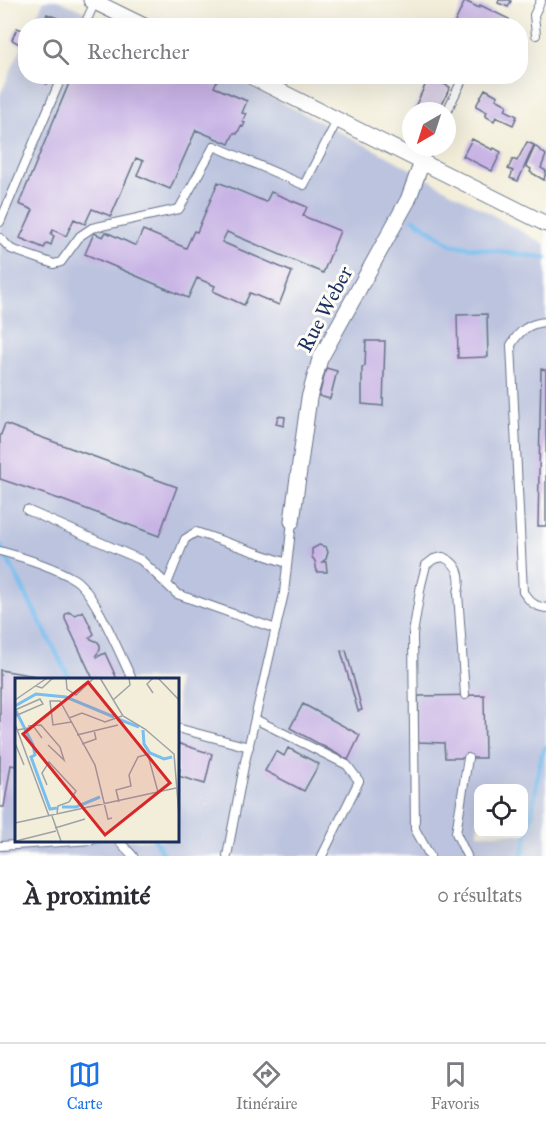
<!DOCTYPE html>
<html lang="fr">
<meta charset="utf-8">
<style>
body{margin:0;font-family:"IM FELL Great Primer",serif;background:#f7f7f7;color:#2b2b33}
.controls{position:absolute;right:18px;bottom:18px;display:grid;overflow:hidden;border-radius:12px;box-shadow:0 6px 24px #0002}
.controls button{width:54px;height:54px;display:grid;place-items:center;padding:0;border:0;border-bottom:2px solid #e1e1e2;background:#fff;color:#2b2b33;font:30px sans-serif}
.compass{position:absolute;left:402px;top:102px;width:54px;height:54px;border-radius:50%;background:#fff;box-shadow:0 6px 24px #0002;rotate:219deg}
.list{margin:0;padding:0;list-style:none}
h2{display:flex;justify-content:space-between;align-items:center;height:78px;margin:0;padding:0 24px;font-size:26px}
h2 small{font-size:20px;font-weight:400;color:#7c7c81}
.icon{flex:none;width:33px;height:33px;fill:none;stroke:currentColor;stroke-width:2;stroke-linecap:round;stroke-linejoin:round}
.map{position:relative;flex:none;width:546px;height:856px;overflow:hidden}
.search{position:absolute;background:#fff;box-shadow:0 6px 24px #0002;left:18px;right:18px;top:18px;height:66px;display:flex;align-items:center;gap:15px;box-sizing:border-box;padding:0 21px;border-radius:24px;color:#7c7c81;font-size:22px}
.sheet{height:186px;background:#fff}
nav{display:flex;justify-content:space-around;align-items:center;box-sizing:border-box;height:84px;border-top:2px solid #e1e1e2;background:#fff;font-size:16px;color:#7c7c81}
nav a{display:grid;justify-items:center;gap:3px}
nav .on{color:#1a73e8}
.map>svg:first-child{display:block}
.industrial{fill:#bbc3de;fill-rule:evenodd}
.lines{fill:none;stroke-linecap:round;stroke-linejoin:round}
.stream{stroke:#78bfef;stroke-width:4.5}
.building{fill:#c8b3e5}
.service-casing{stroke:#677289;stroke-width:10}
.minor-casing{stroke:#677289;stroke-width:17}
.service{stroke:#fff;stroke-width:8}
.minor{stroke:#fff;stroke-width:15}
.labels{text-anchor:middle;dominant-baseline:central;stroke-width:6;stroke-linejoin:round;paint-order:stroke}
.street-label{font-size:21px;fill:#1b2f5e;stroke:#fdfcf7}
.inset-river{fill:none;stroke:#78bfef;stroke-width:3}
.inset-road{fill:none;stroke:#9da2a8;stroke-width:1.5}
.view{fill:#d62828;fill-opacity:0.15;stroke:#d62828;stroke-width:3}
.inset-edge{fill:none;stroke:#1b2f5e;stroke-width:3}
</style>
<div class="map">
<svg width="546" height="856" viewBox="0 0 546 856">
<rect width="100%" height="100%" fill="#fdfcf7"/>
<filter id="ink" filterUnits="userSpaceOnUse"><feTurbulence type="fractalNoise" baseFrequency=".0167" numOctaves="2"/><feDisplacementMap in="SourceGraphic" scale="12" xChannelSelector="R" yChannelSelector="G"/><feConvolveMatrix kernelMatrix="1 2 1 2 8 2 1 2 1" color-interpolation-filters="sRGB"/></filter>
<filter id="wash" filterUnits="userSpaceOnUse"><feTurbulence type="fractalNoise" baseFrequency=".008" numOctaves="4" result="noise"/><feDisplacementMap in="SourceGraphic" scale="24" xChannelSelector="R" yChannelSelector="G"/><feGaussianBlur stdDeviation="1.35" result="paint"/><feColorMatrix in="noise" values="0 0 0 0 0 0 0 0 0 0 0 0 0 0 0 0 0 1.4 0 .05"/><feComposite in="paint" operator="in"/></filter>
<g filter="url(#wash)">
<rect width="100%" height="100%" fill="#f3eeda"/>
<!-- industrial -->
<path class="industrial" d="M44 0H57L118 25 32 26Z
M25 39 26 76 231 77 389 157 546 245V856H0V95ZM16 679H177V840H16ZM478 788H524V834H478Z"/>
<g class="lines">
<!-- stream -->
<path class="stream" d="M414 219 452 245 546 258
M0 545 70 679
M155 840 164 856
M522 856 532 813 541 757 546 747"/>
</g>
<g id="blocks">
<!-- building -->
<path class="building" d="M499 0H509L511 1 508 7 498 3Z
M465 1 479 8 480 5 509 19 506 26H453Z
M47 14 75 25V26H42Z
M17 28 26 31V40L23 46 12 40Z
M30 76H51L47 84Z
M72 76H219L214 87 247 101 242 113 246 114 242 122 245 123 243 127 241 126 237 134 234 133 229 144 196 130 170 189 137 175 143 161 136 158 111 216 92 209 85 224 74 219 66 236 53 230 51 234 54 236 51 245 47 243 44 248 20 238 33 210 19 204Z
M429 77 450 87 440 108 437 107 435 111H413Z
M485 89 498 96 496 99 507 105 505 110 517 116 513 125 496 117 494 121 485 116 487 112 476 106Z
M472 139 493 150 494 148 501 152 492 171 463 156Z
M527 142 534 145 518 181 510 178 513 171 508 169 513 159 517 161Z
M535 146 546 155 541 168 546 171 544 180 530 172 531 169 526 166Z
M218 182 266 202 271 192 307 207 303 216 340 231 323 273 227 232 222 242 292 272 279 305 250 293 244 305 213 291 215 286 197 278 188 298 85 254 94 233 103 237 106 232 134 245H136L143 230 186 248 194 231 197 232Z
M487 314 488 357 458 358 457 315Z
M366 341H385L383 406 362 404V367L365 366Z
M326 368 337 371 330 399 319 396Z
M541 369 546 370V526H538Z
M278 416 285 417 284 426 276 424Z
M5 424 177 487 159 536 62 500 0 479V437Z
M319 545 326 547 328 552 326 559 322 562H326L327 572H317L315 561 312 557V549Z
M83 611 94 634 89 638 98 642 100 645V650L96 655 97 657 105 653 117 679H93L65 619V615L68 612 75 615Z
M346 650 362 710 358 711 341 651Z
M0 670 36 676 35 679H16V766L11 765 4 807H0Z
M484 695 485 758H445L444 743 418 742V696Z
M303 704 360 735 348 760 290 728Z
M177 743 212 754 205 784 178 776 180 769 177 768Z
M288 748 319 764 304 791 265 771 276 751 284 756Z"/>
</g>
</g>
<g filter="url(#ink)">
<use href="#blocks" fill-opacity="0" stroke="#677289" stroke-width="1.5"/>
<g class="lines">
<defs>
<path id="service" d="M84 26 95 2
M536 35 534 15 541 0
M447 111 464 76
M422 162 430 147
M0 222 62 76
M0 238 11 249 54 264 61 262 80 236 92 228 179 209 214 146 304 185 338 119
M546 322C529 323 519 331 511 345L523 592C530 602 534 606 546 608
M27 510 141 560 177 594 276 629
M0 551C22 557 54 567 74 579 95 592 120 655 132 679
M167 584 185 539 196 532 287 563
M255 719 347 765 359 781 322 856
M177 728 249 747
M118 840 133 856
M0 846 92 840
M227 856 244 766 284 593 292 521
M430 856 415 829 413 634 421 585 426 565 434 559 443 557C459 564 462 577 458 593L465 695
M467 856 456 833 468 758"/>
<path id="minor" d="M91 0 144 26
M250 76 546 224
M292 521 309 398 320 359 408 200 422 162"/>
</defs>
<!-- service casing -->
<use href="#service" class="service-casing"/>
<!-- minor casing -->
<use href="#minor" class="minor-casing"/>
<!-- service -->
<use href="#service" class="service"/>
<!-- minor -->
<use href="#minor" class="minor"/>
</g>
</g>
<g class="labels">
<!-- street labels -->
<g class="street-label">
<text transform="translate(325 309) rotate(-62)">Rue Weber</text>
</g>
</g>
<!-- overview -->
<g transform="translate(15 678)">
<rect width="164" height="164" fill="#f3eeda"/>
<path class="inset-river" d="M0 28 21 16 51 19 99 39M1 33 18 67 20 77 16 79 35 131 42 130M103 41 124 49M128 52 129 66 135 75 149 81 157 79M47 129H61L85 119"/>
<path class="inset-road" d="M51 0 52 11 61 17 79 0M85 0 108 38 130 51 159 76 164 137M143 0 164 22M21 8 27 10 38 0M138 15 132 6 138 0M0 22 32 0M98 22 115 7 114 0M0 32 25 21 28 26 0 38M54 40 67 35 90 44 107 38M56 44 38 47 35 23H45L80 87 93 141 97 140M0 46 34 138M13 48 26 47 45 69 49 82 33 67M2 52 19 49 27 60M62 57 103 47M0 65 9 87M67 66 81 61 79 52M32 107 27 95 34 84 61 113 54 124 43 128 42 136M104 124 101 112 116 108 114 97 123 79 130 77H133L143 114M37 138 46 163M0 145 161 110M40 150 70 141M1 163 41 153"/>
<path class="view" d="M73 4 155 105 90 157 8 56Z"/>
<rect width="164" height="164" class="inset-edge"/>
</g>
</svg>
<div class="controls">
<button><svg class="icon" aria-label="locate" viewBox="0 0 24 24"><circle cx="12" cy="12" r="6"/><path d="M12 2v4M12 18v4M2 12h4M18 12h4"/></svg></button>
</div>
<svg class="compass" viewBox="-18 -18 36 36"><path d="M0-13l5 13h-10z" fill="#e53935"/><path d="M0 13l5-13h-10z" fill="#7c7c81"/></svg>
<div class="search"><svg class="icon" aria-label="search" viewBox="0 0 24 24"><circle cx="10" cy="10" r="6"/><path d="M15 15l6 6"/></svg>Rechercher</div>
</div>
<section class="sheet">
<h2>À proximité<small>0 résultats</small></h2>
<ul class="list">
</ul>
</section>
<nav>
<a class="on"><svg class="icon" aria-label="map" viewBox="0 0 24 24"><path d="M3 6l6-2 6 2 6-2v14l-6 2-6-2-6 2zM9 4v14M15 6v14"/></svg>Carte</a>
<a><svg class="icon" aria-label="directions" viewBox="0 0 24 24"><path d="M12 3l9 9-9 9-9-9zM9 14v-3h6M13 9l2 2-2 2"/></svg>Itinéraire</a>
<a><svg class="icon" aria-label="saved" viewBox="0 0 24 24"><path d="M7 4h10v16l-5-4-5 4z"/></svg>Favoris</a>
</nav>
